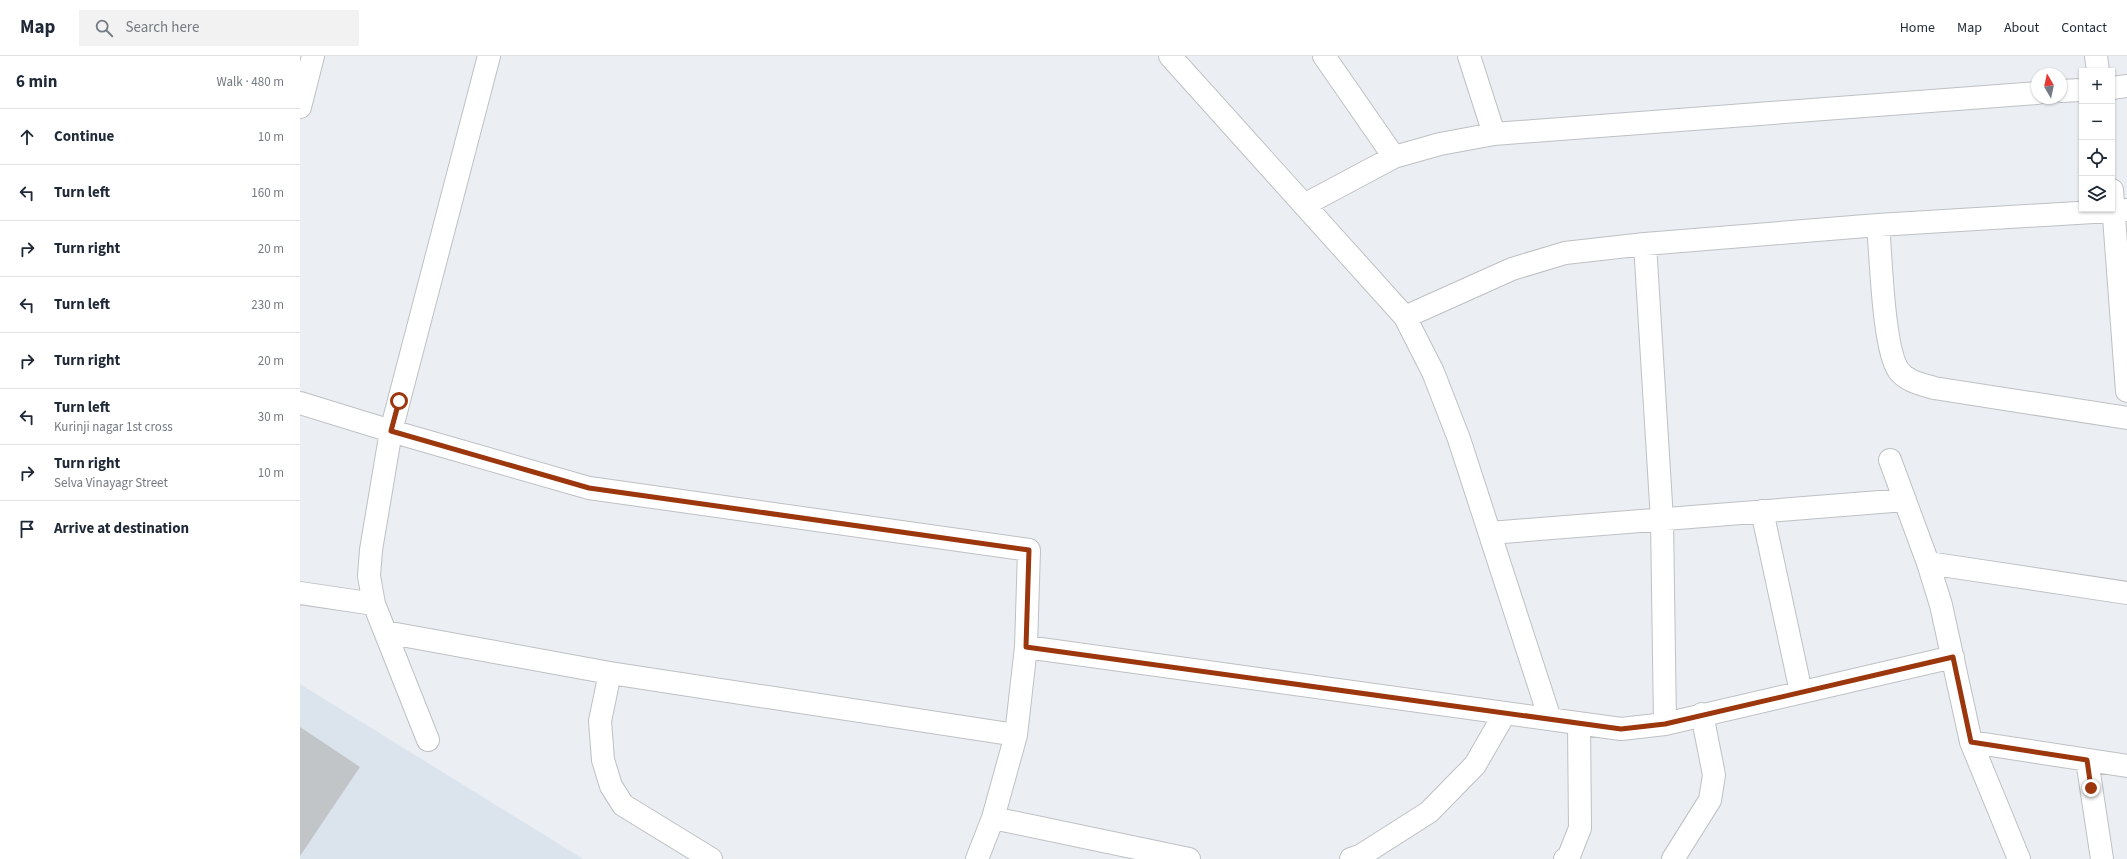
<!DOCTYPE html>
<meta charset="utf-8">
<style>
body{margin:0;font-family:"Source Sans 3",sans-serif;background:#f2f2f3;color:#1f2937}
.controls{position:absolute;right:12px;top:12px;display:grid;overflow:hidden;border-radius:0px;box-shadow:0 1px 3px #0004}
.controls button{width:36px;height:36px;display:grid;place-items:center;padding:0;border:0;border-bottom:1px solid #e0e1e3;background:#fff;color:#1f2937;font:20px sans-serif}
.compass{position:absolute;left:1731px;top:12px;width:36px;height:36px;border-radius:50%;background:#fff;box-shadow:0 1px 3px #0004;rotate:351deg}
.stop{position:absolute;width:12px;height:12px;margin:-9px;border:3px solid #9c360c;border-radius:50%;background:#fff}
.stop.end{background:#9c360c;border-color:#fff;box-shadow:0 1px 4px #0008}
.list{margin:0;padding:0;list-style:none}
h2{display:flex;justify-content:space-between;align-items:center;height:52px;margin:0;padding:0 16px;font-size:17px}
h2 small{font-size:13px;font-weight:400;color:#747a83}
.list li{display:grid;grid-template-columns:26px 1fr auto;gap:12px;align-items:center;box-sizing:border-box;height:56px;padding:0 16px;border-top:1px solid #e0e1e3}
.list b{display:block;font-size:15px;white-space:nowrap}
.list p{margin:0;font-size:13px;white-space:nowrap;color:#747a83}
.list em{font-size:13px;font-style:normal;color:#747a83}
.icon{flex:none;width:22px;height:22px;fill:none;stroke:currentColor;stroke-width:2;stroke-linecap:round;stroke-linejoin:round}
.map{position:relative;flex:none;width:1827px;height:803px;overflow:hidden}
header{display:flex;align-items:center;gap:24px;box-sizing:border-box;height:56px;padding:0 20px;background:#fff;border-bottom:1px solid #e0e1e3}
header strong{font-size:19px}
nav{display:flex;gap:22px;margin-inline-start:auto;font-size:14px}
.search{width:280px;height:36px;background:#f2f2f3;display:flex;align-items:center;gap:10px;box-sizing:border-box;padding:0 14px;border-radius:0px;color:#747a83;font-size:15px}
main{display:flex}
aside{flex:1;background:#fff}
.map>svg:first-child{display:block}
.built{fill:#dbe3ed}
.building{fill:#c2c5c8}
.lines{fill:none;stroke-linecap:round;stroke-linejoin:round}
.street-casing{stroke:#bec0c4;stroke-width:24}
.street{stroke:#fff;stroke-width:22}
.route{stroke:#9c360c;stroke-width:5}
</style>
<header>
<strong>Map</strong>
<div class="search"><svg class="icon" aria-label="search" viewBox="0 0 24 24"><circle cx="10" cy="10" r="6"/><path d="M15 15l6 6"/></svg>Search here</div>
<nav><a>Home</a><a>Map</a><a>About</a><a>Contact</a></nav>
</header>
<main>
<aside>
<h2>6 min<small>Walk · 480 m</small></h2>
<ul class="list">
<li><svg class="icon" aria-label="ahead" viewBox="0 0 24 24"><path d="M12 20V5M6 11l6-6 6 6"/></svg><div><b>Continue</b></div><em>10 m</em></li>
<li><svg class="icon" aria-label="left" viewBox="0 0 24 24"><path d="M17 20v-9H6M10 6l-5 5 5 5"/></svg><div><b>Turn left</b></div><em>160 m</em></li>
<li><svg class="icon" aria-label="right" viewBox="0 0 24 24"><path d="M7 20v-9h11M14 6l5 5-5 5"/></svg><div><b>Turn right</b></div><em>20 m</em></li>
<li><svg class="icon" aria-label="left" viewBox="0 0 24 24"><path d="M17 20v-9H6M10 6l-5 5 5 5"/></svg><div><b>Turn left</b></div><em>230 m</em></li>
<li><svg class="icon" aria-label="right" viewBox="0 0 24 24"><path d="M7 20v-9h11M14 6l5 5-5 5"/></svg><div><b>Turn right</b></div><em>20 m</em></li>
<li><svg class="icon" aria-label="left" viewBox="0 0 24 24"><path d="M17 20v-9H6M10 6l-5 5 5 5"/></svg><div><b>Turn left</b><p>Kurinji nagar 1st cross</p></div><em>30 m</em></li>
<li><svg class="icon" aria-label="right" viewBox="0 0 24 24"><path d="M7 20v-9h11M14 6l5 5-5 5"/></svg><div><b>Turn right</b><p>Selva Vinayagr Street</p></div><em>10 m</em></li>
<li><svg class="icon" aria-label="arrive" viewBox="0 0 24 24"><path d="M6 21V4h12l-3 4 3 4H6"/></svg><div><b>Arrive at destination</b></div></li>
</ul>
</aside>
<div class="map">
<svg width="1827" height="803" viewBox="0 0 1827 803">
<rect width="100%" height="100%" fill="#ebeef2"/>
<!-- built -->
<path class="built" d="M0 628 283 803H0Z"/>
<!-- building -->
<path class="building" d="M0 671 60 711 0 800Z"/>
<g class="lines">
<defs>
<path id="street" d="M870 0 1105 261 1133 316 1159 383 1250 663
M1024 0 1094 101
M1169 0 1194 78
M1796 0 1798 15
M1812 32 1827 30
M1761 35 1782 34
M0 51 13 0
M1812 134 1827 335
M1004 149 1094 101 1140 88 1194 78 1737 37
M1578 169C1581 199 1583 294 1599 315 1608 326 1621 328 1634 332L1827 362
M1345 188 1362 464 1365 668
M1105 261 1212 213 1265 197 1345 188 1578 169 1827 154
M0 347 91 375 289 432 729 494 726 591 716 679 693 762 677 803
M1590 404 1628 507 1641 549 1671 686 1719 803
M1462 455 1501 636
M1190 477 1605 444
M1628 507 1827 537
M0 537 74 548
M85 576 310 617 716 679
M726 591 1321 673 1365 668 1653 601
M310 617 300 665 303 704 311 730 323 749 411 803
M128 684 74 548 69 520 71 494 91 375 189 0
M1671 686 1827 710
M1787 704 1802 803
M693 762 889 803
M1051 803 1060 800 1129 756 1175 709 1205 657
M1265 803 1269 800 1280 772 1279 667
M1373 803 1410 744 1414 719 1402 658"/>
</defs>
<!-- street casing -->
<use href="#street" class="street-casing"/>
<!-- street -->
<use href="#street" class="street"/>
</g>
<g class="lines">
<!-- route -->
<path class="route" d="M99 345 91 375 289 432 729 494 726 591 1321 673 1365 668 1653 601 1671 686 1787 704 1791 732"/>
</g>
</svg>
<div class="controls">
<button>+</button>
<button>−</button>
<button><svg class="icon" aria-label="locate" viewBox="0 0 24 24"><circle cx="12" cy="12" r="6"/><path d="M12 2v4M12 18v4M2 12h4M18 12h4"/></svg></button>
<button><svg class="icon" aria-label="layers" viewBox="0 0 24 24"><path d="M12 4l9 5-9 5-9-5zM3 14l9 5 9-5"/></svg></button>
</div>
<svg class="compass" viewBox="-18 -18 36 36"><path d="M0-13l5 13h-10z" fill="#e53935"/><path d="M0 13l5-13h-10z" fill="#747a83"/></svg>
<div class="stop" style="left:99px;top:345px"></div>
<div class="stop end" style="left:1791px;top:732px"></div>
</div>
</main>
